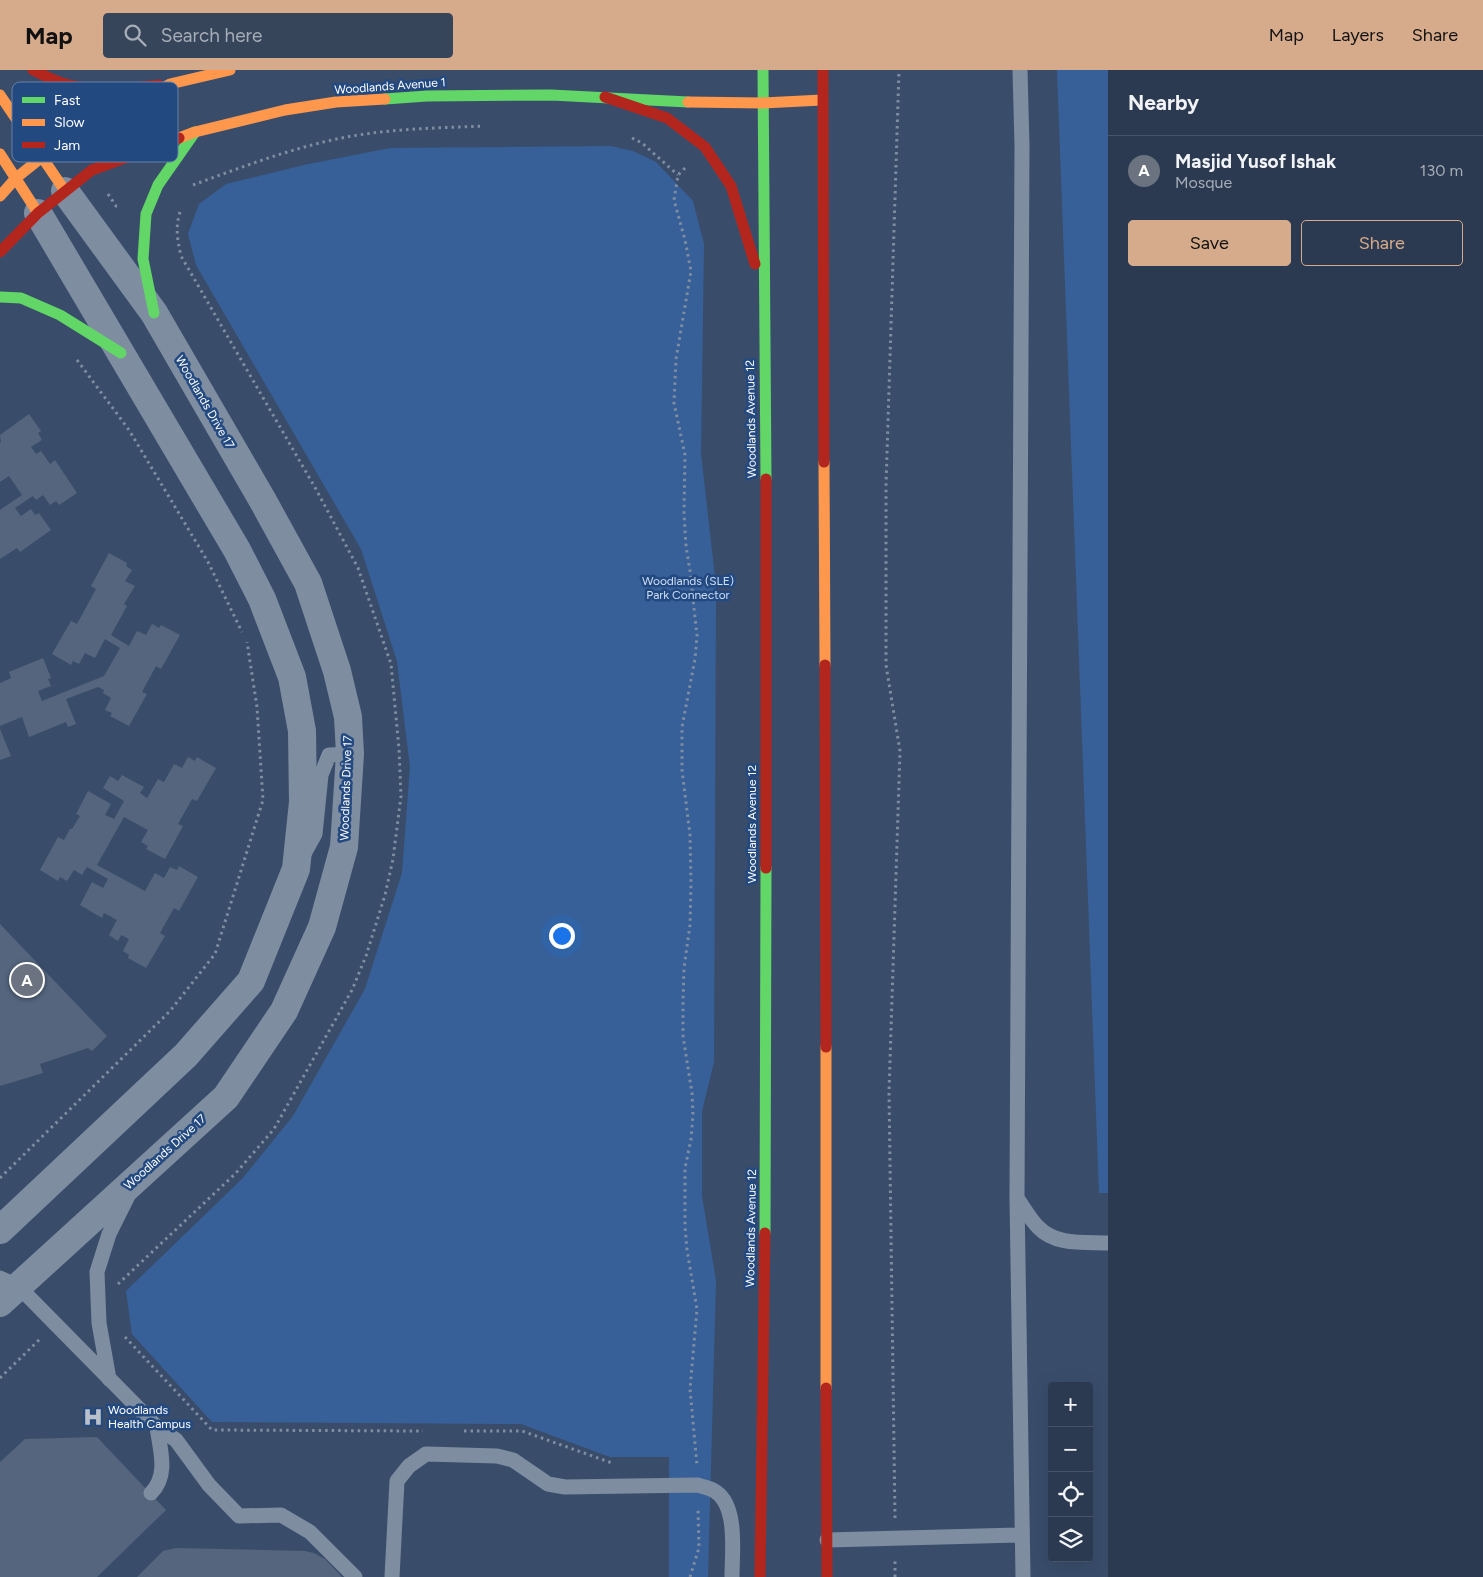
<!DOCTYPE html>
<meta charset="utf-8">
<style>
body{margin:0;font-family:Figtree,sans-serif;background:#37455a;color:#f1f3f6}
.controls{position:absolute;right:15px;bottom:15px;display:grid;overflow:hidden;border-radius:5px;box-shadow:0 5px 20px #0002}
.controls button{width:45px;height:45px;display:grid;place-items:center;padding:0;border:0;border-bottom:1px solid #475467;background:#2b3a50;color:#f1f3f6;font:25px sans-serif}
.you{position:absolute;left:561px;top:865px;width:18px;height:18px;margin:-12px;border:4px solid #fff;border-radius:50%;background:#1a73e8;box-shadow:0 0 0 8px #1a73e833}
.badge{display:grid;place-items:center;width:32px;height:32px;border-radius:50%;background:#d6ab8b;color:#fff;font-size:16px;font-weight:700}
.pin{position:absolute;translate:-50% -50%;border:2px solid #fff;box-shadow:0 1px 5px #0006}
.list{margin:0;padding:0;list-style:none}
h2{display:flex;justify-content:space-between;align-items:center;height:65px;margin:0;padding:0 20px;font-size:21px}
h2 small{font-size:16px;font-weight:400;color:#a6adb7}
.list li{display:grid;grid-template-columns:32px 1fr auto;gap:15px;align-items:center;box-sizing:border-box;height:70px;padding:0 20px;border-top:1px solid #475467}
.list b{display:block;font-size:19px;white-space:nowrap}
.list p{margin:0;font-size:16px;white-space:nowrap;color:#a6adb7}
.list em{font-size:16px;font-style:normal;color:#a6adb7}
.actions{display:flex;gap:10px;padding:15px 20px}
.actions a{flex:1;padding:11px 0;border:1px solid #d6ab8b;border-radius:5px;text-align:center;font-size:18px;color:#d6ab8b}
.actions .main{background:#d6ab8b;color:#111}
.icon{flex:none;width:28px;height:28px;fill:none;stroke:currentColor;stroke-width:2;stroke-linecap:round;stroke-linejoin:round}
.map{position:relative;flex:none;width:1108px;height:1507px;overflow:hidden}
header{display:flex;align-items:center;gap:30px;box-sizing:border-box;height:70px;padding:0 25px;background:#d6ab8b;color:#111}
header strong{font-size:24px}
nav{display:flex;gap:28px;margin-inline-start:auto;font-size:18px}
.search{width:350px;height:45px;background:#37455a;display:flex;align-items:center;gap:12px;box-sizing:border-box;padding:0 18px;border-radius:5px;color:#a6adb7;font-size:19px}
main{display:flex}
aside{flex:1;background:#2b3a50}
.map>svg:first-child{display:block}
.green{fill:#386098}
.building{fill:#54657d}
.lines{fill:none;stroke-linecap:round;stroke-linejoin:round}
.path{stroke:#7f8da1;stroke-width:3;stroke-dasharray:2.5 4;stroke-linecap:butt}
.lane{stroke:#7f8da1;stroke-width:15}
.street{stroke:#7f8da1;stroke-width:28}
.fast{stroke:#63d668;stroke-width:11}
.slow{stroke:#ff974d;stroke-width:11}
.jam{stroke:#b3261e;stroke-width:11}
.labels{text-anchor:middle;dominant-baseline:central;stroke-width:5;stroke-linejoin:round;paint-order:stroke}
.street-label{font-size:12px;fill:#fff;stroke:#234981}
.park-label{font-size:12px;fill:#cedff6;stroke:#234981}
.poi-label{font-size:12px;fill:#fff;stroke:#234981;text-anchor:start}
.key{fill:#234981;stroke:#6580a7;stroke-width:1}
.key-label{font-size:14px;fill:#fff}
</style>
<header>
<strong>Map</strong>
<div class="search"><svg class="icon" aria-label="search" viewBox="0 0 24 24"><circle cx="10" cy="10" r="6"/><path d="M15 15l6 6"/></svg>Search here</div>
<nav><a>Map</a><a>Layers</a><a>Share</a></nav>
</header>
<main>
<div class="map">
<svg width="1108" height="1507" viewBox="0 0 1108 1507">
<rect width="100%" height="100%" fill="#394d6b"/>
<!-- green -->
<path class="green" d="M1057 0H1108V1123H1099Z
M610 76 633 81 656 92 693 131 704 174 701 384 716 516 714 992 702 1041V1126L716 1211 708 1507H669V1387H610L521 1354 212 1352 132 1264 126 1221 242 1109 293 1046 365 919 402 803 410 697 397 591 361 479 196 195 188 164 199 134 226 114 304 95 390 78Z"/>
<!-- building -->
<path class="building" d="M29 344 41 361 38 363 42 370 31 377 36 384 41 381 50 394 55 390 77 423 59 435 56 431 50 435 43 425 36 430 33 426 15 438 21 446 31 439 35 445 39 443 51 460 20 482 17 478 0 489V440L22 425 9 406 0 412V373L1 372 0 365Z
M109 483 127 493 126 496 132 500 125 511 135 516 124 534 127 536 111 565 129 576 137 561 146 565 152 554 159 558 161 555 180 565 161 599 156 596 142 622 147 624 129 656 110 646 112 643 105 640 111 628 103 623 104 620 98 617 66 629 76 654 68 657 66 652 29 667 22 647 0 656V613L11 608 9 602 43 588 51 608 48 609 51 616 38 621 42 631 104 606 120 578 105 569 95 588 85 583 79 594 73 591 71 595 52 584 71 551 77 554 96 519 91 516Z
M0 659 11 686 0 690Z
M188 687 195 691 197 687 216 698 197 731 192 729 178 754 183 756 165 789 146 779 148 776 141 772 148 760 124 747 97 795 145 821 155 803 164 808 170 797 177 800 179 796 198 807 179 841 174 838 160 863 165 866 146 898 128 888 129 885 123 881 129 869 121 865 118 871 109 865 117 850 104 843 102 848 80 835 92 812 103 818 108 809 87 797 82 805 74 800 67 811 60 807 58 811 40 800 58 767 64 770 70 759H72L80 746 76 744 88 721 111 734 105 745 114 749 124 731 103 718 110 706 118 711 122 705 144 717 140 723 147 728 158 709 164 712 174 694 182 698Z
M0 854 107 966 92 981 88 978 40 994 43 1003 0 1016Z
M97 1367 166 1440 97 1507H0V1392L25 1369Z
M176 1478 305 1481 314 1483 325 1489 342 1507H137L163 1481Z"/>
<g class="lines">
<!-- path -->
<path class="path" d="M632 68 642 73 678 105
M685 98 678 105 674 130 685 170 691 201 676 289 674 333 685 385 684 444 686 476 690 501 697 566 695 589 682 657V700L690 765 691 813 690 855 684 898 683 931V966L692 1023 693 1045 691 1069 685 1098V1156L687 1180 697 1239 690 1319 697 1395
M193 115C239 98 284 81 332 70 380 59 435 58 484 56
M108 124 116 136 121 137
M77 290 129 360 208 492 242 562
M0 1108 170 941 215 884 263 730 257 637 247 572
M118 1214 236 1103 274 1059 352 920 366 886 385 825 393 789 401 726 399 679 391 594 358 498 317 421 181 186C177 168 175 156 181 139
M125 1267 212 1360 423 1361
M0 1308 41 1268
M464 1361H522L612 1393
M895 1448 889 1022 900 681 886 595V415L899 0
M690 1507 699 1478 698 1438
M895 1507V1489"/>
<!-- lane -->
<path class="lane" d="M1020 0 1022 76 1017 1128 1023 1507
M304 784 315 764 321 705 329 685 350 684
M1017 1128C1024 1138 1030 1149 1038 1157 1056 1176 1084 1172 1108 1173
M0 1208 18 1216 157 1357 176 1370 209 1415 239 1446 281 1445 310 1462 355 1507
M109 1309 99 1253 97 1202 109 1164 129 1124
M151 1423C169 1405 160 1380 157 1357
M827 1470 1022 1465
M392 1507 397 1411 409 1396 426 1384 497 1386 513 1390 548 1414 565 1417 698 1415C703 1417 711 1418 716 1422 738 1437 732 1483 732 1507"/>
<!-- street -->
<path class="street" d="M0 1160 186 985 251 911 296 799 303 732 302 661 292 607 262 529 237 480 38 143
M0 1233 226 1027 284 941 322 857 344 777 350 684 348 647 337 601 308 513 263 431 154 243 65 121"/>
<!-- fast -->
<path class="fast" d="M763 0 766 409
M385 29 427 26 551 25 688 32
M0 227 21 228 60 245 121 283
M154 243 143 189 146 144 158 115 195 62
M765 1163 766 798"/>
<!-- slow -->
<path class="slow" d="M0 25 65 121
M688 32 763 33 822 30
M179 68 195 62 285 40 336 32 385 29
M0 84 38 143
M0 126 16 108 41 88 170 14 230 0
M824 392 825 595
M826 977V1318"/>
<!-- jam -->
<path class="jam" d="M33 0C42 4 52 10 62 13 93 23 127 19 159 15
M823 0 824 392
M605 27 667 48 705 77 731 116 755 194
M0 182 38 143 92 100 179 68
M766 409V798
M825 595 826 977
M826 1318 827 1507
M760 1507 765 1163"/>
</g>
<!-- icons -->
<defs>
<symbol id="hospital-bare" viewBox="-9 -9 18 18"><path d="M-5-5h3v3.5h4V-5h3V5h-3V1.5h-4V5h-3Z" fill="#bac1cb" stroke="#234981" stroke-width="2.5" paint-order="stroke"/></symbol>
</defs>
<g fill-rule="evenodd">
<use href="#hospital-bare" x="79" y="1333" width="28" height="28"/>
</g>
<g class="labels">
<!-- street labels -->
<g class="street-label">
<text transform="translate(390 16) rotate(-4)">Woodlands Avenue 1</text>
<text transform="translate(205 332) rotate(60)">Woodlands Drive 17</text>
<text transform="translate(751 349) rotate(-91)">Woodlands Avenue 12</text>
<text transform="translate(346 718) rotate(-88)">Woodlands Drive 17</text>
<text transform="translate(752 754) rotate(-90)">Woodlands Avenue 12</text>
<text transform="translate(165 1082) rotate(-42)">Woodlands Drive 17</text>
<text transform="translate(751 1158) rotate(-89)">Woodlands Avenue 12</text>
</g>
<!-- park labels -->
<g class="park-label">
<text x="688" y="511">Woodlands (SLE)<tspan x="688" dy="14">Park Connector</tspan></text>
</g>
<!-- poi labels -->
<g class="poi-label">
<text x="108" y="1340">Woodlands<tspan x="108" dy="14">Health Campus</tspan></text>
</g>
</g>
<!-- legend -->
<rect x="12" y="12" width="166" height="80" rx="8" class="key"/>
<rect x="22" y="27" width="23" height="6" fill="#63d668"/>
<rect x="22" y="49" width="23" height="7" fill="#ff974d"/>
<rect x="22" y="72" width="23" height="6" fill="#b3261e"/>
<g class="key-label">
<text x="54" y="35">Fast</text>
<text x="54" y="57">Slow</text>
<text x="54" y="80">Jam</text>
</g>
</svg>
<div class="controls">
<button>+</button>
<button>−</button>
<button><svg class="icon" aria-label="locate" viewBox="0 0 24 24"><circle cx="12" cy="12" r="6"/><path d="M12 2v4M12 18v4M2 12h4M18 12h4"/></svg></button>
<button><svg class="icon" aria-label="layers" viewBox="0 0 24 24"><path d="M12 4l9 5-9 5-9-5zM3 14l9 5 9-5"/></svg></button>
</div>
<div class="you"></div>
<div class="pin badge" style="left:27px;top:910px;background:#6b7280">A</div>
</div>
<aside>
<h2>Nearby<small></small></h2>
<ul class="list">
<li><span class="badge" style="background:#6b7280">A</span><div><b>Masjid Yusof Ishak</b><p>Mosque</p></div><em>130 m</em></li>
</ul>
<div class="actions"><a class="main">Save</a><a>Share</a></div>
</aside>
</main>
